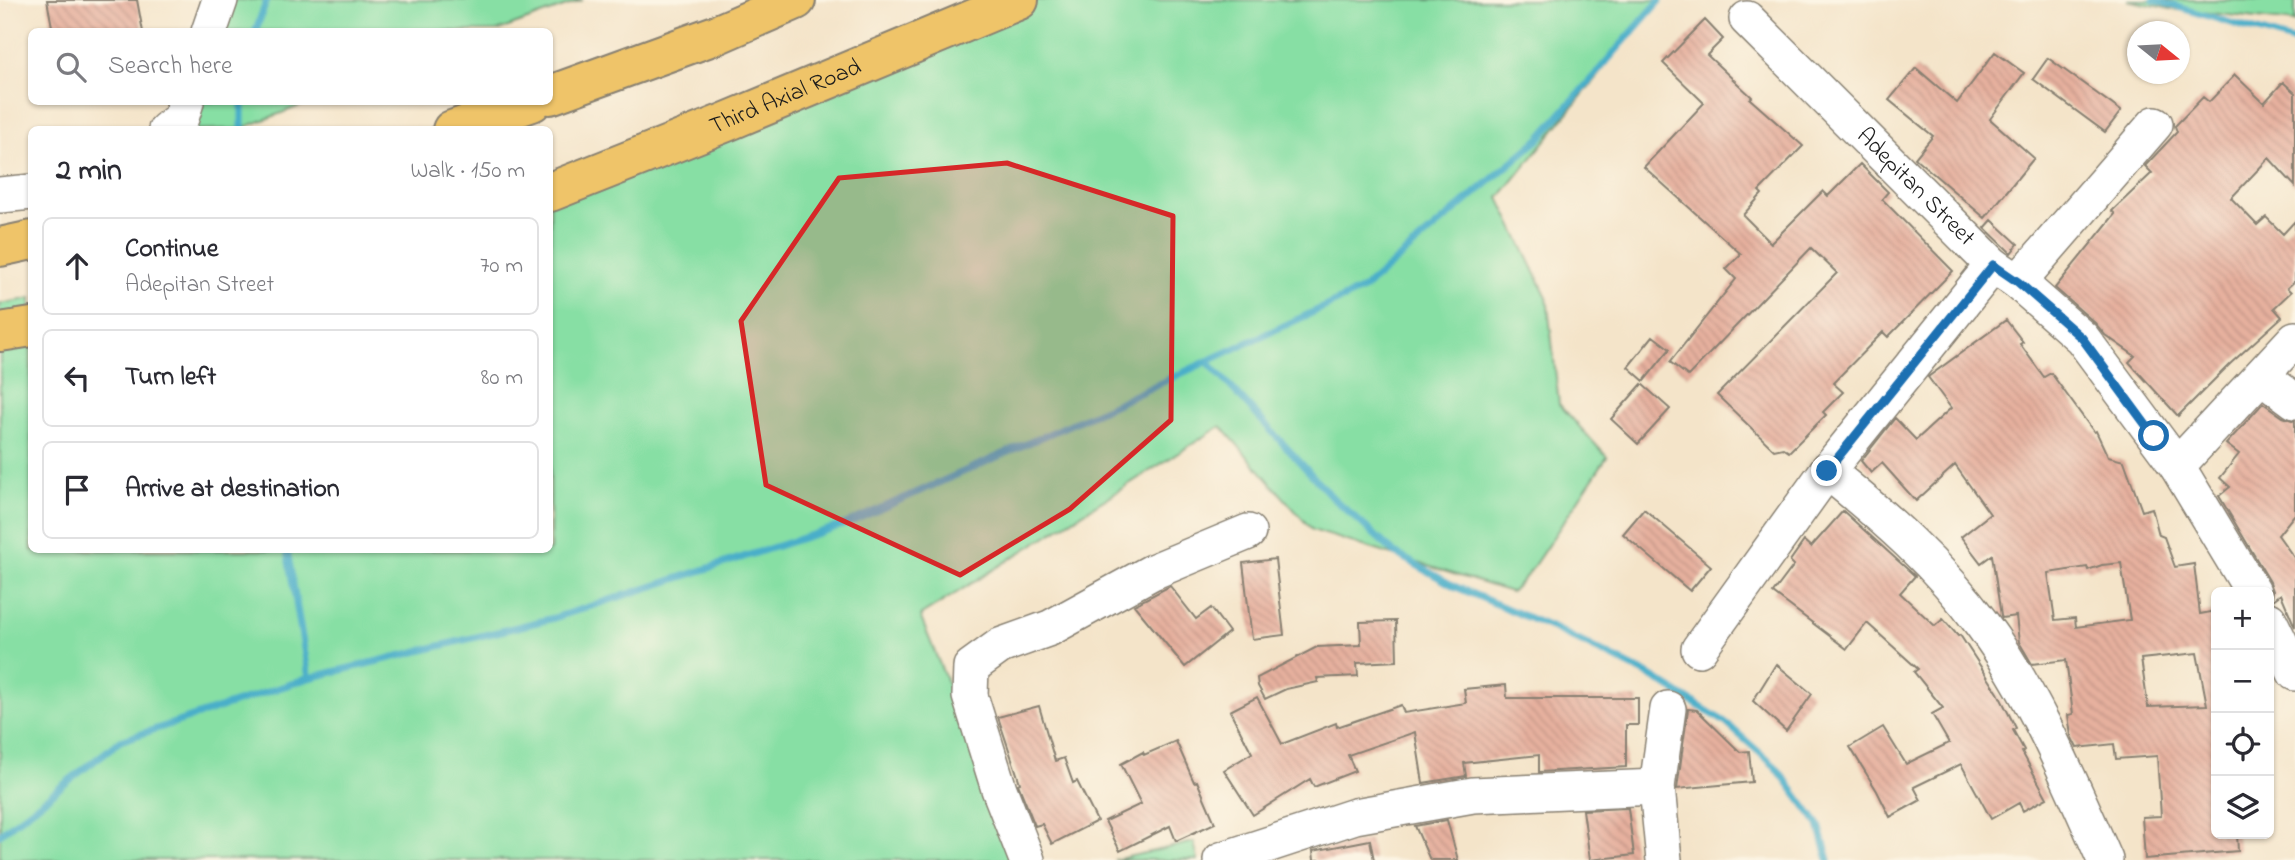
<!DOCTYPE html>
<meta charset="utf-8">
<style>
body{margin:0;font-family:"Indie Flower",sans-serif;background:#f7f7f7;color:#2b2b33}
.controls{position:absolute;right:21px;bottom:21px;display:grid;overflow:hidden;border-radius:10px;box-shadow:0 2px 5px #0004}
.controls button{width:63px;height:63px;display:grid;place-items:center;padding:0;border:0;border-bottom:2px solid #e1e1e2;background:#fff;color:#2b2b33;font:35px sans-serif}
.compass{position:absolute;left:2127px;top:21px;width:63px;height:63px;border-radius:50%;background:#fff;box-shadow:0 2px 5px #0004;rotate:108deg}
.stop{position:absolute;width:21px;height:21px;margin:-16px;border:5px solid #1f6fb2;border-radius:50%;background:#fff}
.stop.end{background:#1f6fb2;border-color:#fff;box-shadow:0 2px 7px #0008}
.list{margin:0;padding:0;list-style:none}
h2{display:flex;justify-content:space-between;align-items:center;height:91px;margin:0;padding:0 28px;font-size:30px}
h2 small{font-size:23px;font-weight:400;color:#7c7c81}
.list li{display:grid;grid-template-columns:46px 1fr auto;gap:21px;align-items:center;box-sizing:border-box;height:98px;margin:0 14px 14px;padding:0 14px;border:2px solid #e1e1e2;border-radius:10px}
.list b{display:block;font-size:26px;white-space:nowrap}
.list p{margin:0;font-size:23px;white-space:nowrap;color:#7c7c81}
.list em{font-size:23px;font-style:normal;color:#7c7c81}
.icon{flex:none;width:38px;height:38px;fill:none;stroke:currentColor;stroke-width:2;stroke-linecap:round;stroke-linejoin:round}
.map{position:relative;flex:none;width:2295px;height:860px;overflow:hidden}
.search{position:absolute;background:#fff;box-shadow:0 2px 5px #0004;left:28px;top:28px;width:525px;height:77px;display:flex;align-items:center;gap:18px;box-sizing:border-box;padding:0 24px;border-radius:10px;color:#7c7c81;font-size:26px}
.panel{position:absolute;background:#fff;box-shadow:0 2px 5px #0004;left:28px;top:126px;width:525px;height:427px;border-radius:10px}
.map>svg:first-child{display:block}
.green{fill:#87dfa4;stroke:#527e60;stroke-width:2}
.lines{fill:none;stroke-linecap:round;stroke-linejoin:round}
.stream{stroke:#4aaec9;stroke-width:7}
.building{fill:url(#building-back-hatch);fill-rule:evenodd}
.minor-casing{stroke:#888072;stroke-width:38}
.highway-casing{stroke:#888072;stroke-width:42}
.minor{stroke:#fff;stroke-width:35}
.highway{stroke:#efc469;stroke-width:38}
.route{stroke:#1f6fb2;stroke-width:9}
.marked{fill:#d62828;fill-opacity:0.2;stroke:#d62828;stroke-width:5;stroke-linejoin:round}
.labels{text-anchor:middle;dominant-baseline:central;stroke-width:5;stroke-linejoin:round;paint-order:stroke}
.street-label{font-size:24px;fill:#1c1c1c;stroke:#fcf5e5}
</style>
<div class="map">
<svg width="2295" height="860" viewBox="0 0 2295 860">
<defs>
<pattern id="building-back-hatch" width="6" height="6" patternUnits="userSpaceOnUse" patternTransform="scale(1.75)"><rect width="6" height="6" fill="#e6b09e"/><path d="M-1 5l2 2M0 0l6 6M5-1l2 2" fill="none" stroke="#c59788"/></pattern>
</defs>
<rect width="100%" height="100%" fill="#fcf5e5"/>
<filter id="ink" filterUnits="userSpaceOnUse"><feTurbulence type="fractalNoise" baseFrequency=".0143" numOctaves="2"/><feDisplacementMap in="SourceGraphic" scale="14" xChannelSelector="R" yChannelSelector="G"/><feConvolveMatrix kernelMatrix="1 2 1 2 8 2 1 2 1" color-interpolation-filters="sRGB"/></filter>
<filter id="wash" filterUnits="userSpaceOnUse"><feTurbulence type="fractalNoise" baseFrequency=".00686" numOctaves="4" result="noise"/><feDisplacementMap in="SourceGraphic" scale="28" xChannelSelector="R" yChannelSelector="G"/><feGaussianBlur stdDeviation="1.57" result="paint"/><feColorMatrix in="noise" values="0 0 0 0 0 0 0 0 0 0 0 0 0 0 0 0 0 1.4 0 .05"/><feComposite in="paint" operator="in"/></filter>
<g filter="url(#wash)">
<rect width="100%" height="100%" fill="#f4e4c9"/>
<!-- green -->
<path class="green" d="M224 0H583L497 31 212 32Z
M991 0H1659L1499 198 1547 297 1559 404 1607 457 1529 573 1511 592 1312 530 1221 426 920 616 1020 860H0V304L31 298 32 550H550V176Z
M2127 0H2295V22L2171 9Z
M193 102H310L240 129 186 130Z
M1194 842 1198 860H1114Z"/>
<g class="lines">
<!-- stream -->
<path class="stream" d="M2154 0 2295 42
M255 32 267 0
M242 130V102
M1207 361 1333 498 1395 553 1454 586 1555 629 1649 675 1725 722 1776 767 1819 825 1829 860
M309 678 554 618 846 524 1107 408 1363 289 1539 139 1660 0
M0 834 120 741 309 678 287 550"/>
</g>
<g id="blocks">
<!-- building -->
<path class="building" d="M47 0H137L143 32H53Z
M1705 20 1723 39 1707 55 1752 97 1750 99 1803 146 1759 191 1762 194 1743 215 1771 243 1823 191 1828 196 1860 164 1888 192 1882 199 1953 271 1888 337 1883 332 1833 383 1843 392 1823 412 1826 415 1789 452 1783 448 1774 450 1717 395 1837 273 1811 248 1688 376 1670 362 1736 279 1726 269 1741 254 1644 167 1704 103 1663 63Z
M1995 52 2024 73 1990 119 2034 158 1985 218 1915 158 1933 136 1889 100 1916 68 1957 103Z
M2048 58 2121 111 2105 132 2033 79Z
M2235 75 2264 103 2283 82 2295 93V186L2269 158 2231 198 2257 225 2266 217 2283 234 2295 221V281L2287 288 2291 292 2274 308 2282 317 2230 364 2178 416 2129 362 2135 356 2105 335 2095 323 2055 288 2115 214 2112 211 2152 173 2145 166 2177 132 2175 126 2203 97 2209 102Z
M1992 220 2018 244 2011 253 1985 228Z
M2006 320 2023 342 2020 344 2044 377 2051 373 2094 432 2096 431 2108 457 2124 461 2142 511 2152 508 2159 535 2164 537 2175 567 2194 564 2200 614 2216 611V834H2237L2238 851 2145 859 2142 817 2161 816 2157 756 2116 759 2114 744 2077 748 2071 736 2068 715 2073 714 2066 660 2032 664 2019 642 2016 616 2002 618 2001 616 1992 555 1981 563 1961 537 1990 514 1955 465 1916 501 1882 463 1871 473 1861 461 1895 418 1916 440 1951 408 1928 377ZM2121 563 2130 620 2076 627 2075 618 2055 620 2048 573 2087 567 2088 570 2102 565ZM2197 653 2207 705 2148 707 2141 659Z
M1653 336 1670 349 1644 381 1628 367Z
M1642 384 1670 409 1638 444 1611 419Z
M2263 403 2283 417 2295 421V514L2278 535 2295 559V627L2281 594 2273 600 2272 598 2273 591 2270 582 2219 496 2230 487 2220 478 2239 454 2226 444Z
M1644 509 1711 566 1690 591 1623 534Z
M1843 511 1915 576 1900 593 1935 626 1943 619 1958 636 1960 635 1998 693 2016 728 2013 730 2024 750 2022 752 2047 798 2023 811 2019 803 1991 819 1961 764 1914 787 1921 800 1890 817 1877 791 1850 747 1883 727 1906 764 1949 743 1932 714 1943 708 1914 672 1918 669 1867 623 1847 649 1773 593 1794 565 1790 561 1804 541 1811 547Z
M1275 559 1284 635 1252 639 1243 563Z
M1170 586 1196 619 1211 608 1229 632 1185 667 1134 605Z
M1396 621 1397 661 1357 663 1358 676 1317 678 1318 682 1286 689 1265 699 1258 686 1257 678 1317 647 1361 645 1360 622Z
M1776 664 1812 694 1786 731 1753 701Z
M1506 685 1507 698H1638V725H1626V767L1539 772V755L1464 763 1466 776 1423 783 1415 732 1348 755 1355 771 1314 787 1310 779 1253 815 1224 770 1252 753 1230 711 1257 697 1282 744 1336 723 1337 727 1401 705 1404 713 1466 703 1464 689Z
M1039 706 1055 761 1064 758 1073 783 1077 781 1097 821 1052 844 1042 824 1035 826 1018 784 1020 783 998 717Z
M1688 709 1697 710 1740 752 1749 751 1752 782 1677 789Z
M1176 741 1194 782 1197 781 1215 823 1176 841 1170 826 1120 851 1105 821 1141 804 1121 764 1143 752 1144 755Z
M1628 808 1634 855 1590 860 1583 810Z
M1447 820 1458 860H1430L1415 826Z
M1370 840 1374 860H1314L1313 851Z"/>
</g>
</g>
<g filter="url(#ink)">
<use href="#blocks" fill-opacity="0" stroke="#888072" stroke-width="2"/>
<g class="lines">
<defs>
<g id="minor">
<path id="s1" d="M1747 19 1993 265 2018 282 2082 338 2177 466 2253 592"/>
<path d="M209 32 220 0"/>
<path d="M166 130 181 118 186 102"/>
<path d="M0 195 32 192"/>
<path d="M2018 282 2155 124"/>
<path d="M2261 376 2295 401"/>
<path d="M2177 466 2295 339"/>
<path d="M1827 471C1884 517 1939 565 1982 624 2034 694 2070 781 2105 860"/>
<path d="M2269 620 2295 673"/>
<path d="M1699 649 1827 471 1993 265"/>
<path d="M1027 860 999 789 970 696 971 667 1000 646 1050 628 1152 572 1248 532"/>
<path d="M1221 860 1355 816 1473 795 1657 787"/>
<path d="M1664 860 1657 787 1668 709"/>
</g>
<g id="highway">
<path d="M550 95 718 34 796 0"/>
<path d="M452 130 532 102"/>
<path id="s2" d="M550 192 724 123 1019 0"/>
<path d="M0 247 32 240"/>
<path d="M0 332 32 327"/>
</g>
</defs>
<!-- minor casing -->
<use href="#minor" class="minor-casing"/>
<!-- highway casing -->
<use href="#highway" class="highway-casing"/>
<!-- minor -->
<use href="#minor" class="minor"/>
<!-- highway -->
<use href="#highway" class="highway"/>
</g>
</g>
<g class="lines" filter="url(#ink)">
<!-- route -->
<path class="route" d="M1827 471 1993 265 2018 282 2082 338 2154 436"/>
</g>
<!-- marked area -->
<path class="marked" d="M1007 163 1173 216 1171 420 1070 509 960 575 766 485 741 321 839 178Z"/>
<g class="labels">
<!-- street labels -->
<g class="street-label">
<text stroke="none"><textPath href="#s2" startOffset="254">Third Axial Road</textPath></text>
<text stroke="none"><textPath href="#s1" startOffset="238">Adepitan Street</textPath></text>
</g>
</g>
</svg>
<div class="controls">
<button>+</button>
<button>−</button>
<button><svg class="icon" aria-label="locate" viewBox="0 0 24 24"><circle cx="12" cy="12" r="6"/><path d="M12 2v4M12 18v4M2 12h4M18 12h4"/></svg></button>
<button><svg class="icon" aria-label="layers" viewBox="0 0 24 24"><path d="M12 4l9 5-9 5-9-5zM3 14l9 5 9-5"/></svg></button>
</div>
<svg class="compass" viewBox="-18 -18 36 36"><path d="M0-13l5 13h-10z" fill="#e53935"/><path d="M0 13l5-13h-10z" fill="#7c7c81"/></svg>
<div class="stop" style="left:2154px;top:436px"></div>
<div class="stop end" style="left:1827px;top:471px"></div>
<div class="search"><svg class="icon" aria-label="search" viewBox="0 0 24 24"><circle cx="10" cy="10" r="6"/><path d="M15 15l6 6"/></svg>Search here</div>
<section class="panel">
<h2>2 min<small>Walk · 150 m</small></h2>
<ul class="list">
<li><svg class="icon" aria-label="ahead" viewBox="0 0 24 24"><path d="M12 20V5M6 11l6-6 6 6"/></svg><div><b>Continue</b><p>Adepitan Street</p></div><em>70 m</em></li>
<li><svg class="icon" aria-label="left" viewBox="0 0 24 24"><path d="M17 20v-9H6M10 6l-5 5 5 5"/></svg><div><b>Turn left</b></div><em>80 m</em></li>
<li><svg class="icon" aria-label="arrive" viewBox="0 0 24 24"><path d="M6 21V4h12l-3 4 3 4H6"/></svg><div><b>Arrive at destination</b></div></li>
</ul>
</section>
</div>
